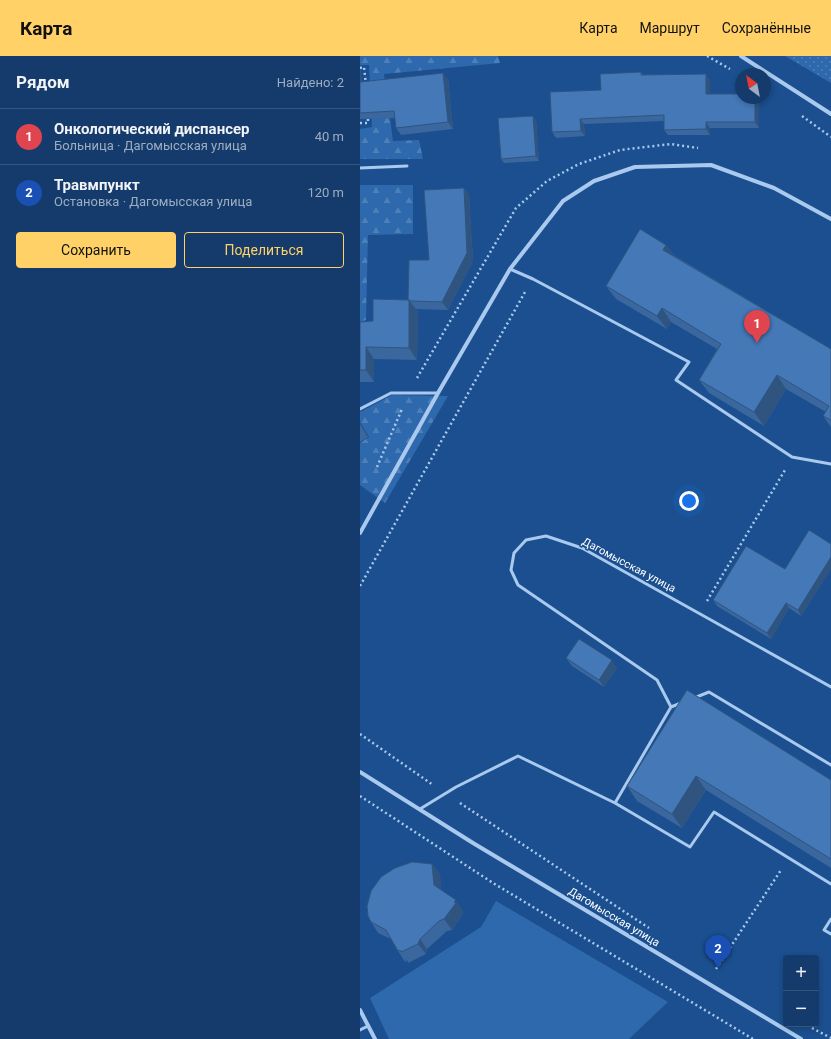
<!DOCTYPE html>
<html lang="ru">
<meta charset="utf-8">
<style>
body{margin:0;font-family:Roboto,sans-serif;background:#1d4271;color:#f1f3f6}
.controls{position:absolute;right:12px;bottom:12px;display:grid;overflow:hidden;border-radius:4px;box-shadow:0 2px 6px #0003}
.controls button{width:36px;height:36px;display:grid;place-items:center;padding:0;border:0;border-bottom:1px solid #33557e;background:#143b6b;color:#f1f3f6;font:20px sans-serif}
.compass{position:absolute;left:375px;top:12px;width:36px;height:36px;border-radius:50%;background:#143b6b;box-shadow:0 2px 6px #0003;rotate:328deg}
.you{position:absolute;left:329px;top:445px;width:14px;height:14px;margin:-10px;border:3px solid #fff;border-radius:50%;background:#1a73e8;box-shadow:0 0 0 6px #1a73e833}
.badge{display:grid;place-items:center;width:26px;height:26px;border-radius:50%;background:#ffd166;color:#fff;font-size:13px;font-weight:700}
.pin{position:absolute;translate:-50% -33px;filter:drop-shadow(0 1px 2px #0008)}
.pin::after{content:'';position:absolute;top:21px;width:14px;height:12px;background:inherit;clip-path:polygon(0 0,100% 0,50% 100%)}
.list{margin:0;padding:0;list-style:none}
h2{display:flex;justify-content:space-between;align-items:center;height:52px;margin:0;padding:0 16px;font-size:17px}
h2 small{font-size:13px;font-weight:400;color:#9dadc1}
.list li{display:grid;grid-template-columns:26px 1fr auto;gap:12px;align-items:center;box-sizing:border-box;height:56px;padding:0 16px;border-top:1px solid #33557e}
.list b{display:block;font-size:15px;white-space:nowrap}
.list p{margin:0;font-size:13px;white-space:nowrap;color:#9dadc1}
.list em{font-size:13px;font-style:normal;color:#9dadc1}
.actions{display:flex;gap:8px;padding:12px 16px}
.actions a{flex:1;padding:9px 0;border:1px solid #ffd166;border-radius:4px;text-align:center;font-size:14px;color:#ffd166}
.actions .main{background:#ffd166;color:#111}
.map{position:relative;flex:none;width:471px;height:983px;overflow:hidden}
header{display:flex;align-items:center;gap:24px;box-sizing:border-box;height:56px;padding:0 20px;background:#ffd166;color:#111}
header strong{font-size:19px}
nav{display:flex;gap:22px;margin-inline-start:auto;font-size:14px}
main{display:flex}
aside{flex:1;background:#143b6b}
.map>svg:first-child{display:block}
.grass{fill:#2e69ad}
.forest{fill:url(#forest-firs)}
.garden{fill:url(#garden-dots)}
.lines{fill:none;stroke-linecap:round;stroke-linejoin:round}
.path{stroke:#a9c9ee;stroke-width:2.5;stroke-dasharray:2 3;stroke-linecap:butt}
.service{stroke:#a9c9ee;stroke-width:3}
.minor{stroke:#a9c9ee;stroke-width:4}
.wall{fill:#3a679d}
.shaded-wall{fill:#305480}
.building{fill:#4478b7;stroke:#305480}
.labels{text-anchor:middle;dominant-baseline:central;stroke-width:3;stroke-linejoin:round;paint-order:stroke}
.street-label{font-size:11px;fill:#fff;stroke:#1b4f8f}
</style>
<header>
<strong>Карта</strong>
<nav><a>Карта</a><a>Маршрут</a><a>Сохранённые</a></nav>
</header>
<main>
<aside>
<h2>Рядом<small>Найдено: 2</small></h2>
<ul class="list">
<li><span class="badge" style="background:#e0444e">1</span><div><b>Онкологический диспансер</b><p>Больница · Дагомысская улица</p></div><em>40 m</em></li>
<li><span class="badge" style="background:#1a4fb4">2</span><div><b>Травмпункт</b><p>Остановка · Дагомысская улица</p></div><em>120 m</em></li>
</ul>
<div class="actions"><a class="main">Сохранить</a><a>Поделиться</a></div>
</aside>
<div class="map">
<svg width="471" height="983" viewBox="0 0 471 983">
<defs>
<pattern id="forest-firs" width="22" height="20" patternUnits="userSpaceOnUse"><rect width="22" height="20" fill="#2e69ad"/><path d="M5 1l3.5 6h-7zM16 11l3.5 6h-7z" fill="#4d80b9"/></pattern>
<pattern id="garden-dots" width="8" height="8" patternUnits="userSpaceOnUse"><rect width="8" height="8" fill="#2e69ad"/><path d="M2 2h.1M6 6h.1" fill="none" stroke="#4d80b9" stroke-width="1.8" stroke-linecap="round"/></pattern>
</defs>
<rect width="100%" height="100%" fill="#1b4f8f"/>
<!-- grass -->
<path class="grass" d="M136 845 308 946 269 983H29L10 942 121 871Z"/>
<!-- forest -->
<path class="forest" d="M0 0H138L140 7 24 18 33 85 59 84 63 103H0V73L12 71 9 9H0Z
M0 129H53V178L8 179 6 264 0 266Z
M32 339 88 340 25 447 0 429V387L9 381 0 366V356Z"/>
<!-- garden -->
<path class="garden" d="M425 0H471V27Z"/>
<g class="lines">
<!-- path -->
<path class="path" d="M347 0 370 13
M0 12 4 11 6 29
M442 60 471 81
M0 67H8V61
M57 322 156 152 187 125 219 108 260 94 311 88 338 92
M17 411 42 353
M0 530 165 236
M347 545 425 414
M0 678 73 729
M0 740 133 827 393 983
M100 747 289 872
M356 913 421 814
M452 972 471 982"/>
<!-- service -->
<path class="service" d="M0 112 47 110
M150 213 173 223 329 306 316 324 432 401 471 408
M0 353 31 337H78
M334 642 349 636 471 709
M311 651 321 647
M255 747 311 651 297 624 158 529 151 514 154 497 166 484 186 480 222 492 471 631
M60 753 96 731 158 700 255 747 330 791 354 756 471 828
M471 863 464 874 471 878
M0 974 8 970"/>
<!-- minor -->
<path class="minor" d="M381 0 471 58
M0 477 78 337 150 213 203 145 234 125 275 111 351 109 414 132 471 163
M0 716 113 787 441 983
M0 954 15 983"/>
</g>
<!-- wall -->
<path class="wall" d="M0 14 1 16V26L88 23 93 73 41 79 36 72 35 62 0 63Z
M281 16 283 19 350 24V38L381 42H398L399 44V72H350V79H308L304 74V65L224 68 225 80 196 82 192 76 241 34Z
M176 64 179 105 144 107 141 103Z
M104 132 109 139 113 205 88 254 56 253 58 256 57 304 14 303V326H0V266L13 265 48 244 69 204Z
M306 189 315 200 471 293V371L463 360 466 356 426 333 404 370 349 337 339 324 357 293 311 266 307 273 256 243 246 230Z
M0 368 8 381 0 386Z
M471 488V513L441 560 429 552 411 583 357 550 353 544 425 513Z
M206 602 257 612 244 631 212 610Z
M327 634 471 724V812L346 734 322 772 277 745 267 730Z
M72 808 80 819 81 834 103 855 102 856 103 858 92 874 87 875 67 893 66 898 48 907 47 904 45 906 38 895 31 883 18 877 11 866Z"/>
<!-- shaded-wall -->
<path class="shaded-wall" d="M0 14 1 16 2 33 0 30Z
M83 17 88 23 93 73 88 66Z
M346 18 350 24V43L346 38Z
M395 42H398L399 44V72L395 66Z
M173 60 176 64 179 105 176 100Z
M220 63 224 68 225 80 221 75Z
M346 66 350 72V79L346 73Z
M104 132 109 139 113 205 88 254 82 246Z
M306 189 316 202 303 194Z
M49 244 58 256 57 304 49 292Z
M302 252 311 266 307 273 297 260Z
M6 291 14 303V326L6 314Z
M417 319 426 333 404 370 394 356Z
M471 501V513L441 560 438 554Z
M426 547 429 552 411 583 407 577Z
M252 604 257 612 244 631 239 624Z
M336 720 346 734 322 772 312 758Z
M72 808 80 819 82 839 74 829Z
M96 844 103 855 102 856 103 858 92 874 84 863Z
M60 883 67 893 66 898 58 888Z"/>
<!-- building -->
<path class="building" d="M281 16V19L346 18V38H381V42H395V66H346V73L304 74V59L220 63 221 75 192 76 190 36 241 34 240 18Z
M83 17 88 66 36 72 34 55 0 57V26Z
M173 60 176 100 141 103 138 62Z
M104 132 107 197 82 246 51 245 49 244H48L49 204H69L64 134Z
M280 173 306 189 303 194 471 293V364L463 360 469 350 417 319 394 356 339 324 361 288 302 252 297 260 246 230Z
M13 243 49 244V292L6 291V314H0V266L13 265Z
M449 474 471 488V501L438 554 426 547 407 577 353 544 386 490 425 513Z
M219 583 252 604 239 624 206 602Z
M327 634 471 724V803L336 720 312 758 267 730Z
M52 806 72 808 74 829 96 844 94 846 96 847 84 863 79 865 60 883 58 888 41 896 40 894 38 895 26 874 11 866 8 860 7 850 11 835 21 821 35 812Z"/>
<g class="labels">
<!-- street labels -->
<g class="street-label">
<text transform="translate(269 509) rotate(28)">Дагомысская улица</text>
<text transform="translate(254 861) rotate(31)">Дагомысская улица</text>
</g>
</g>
</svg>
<div class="controls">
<button>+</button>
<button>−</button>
</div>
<svg class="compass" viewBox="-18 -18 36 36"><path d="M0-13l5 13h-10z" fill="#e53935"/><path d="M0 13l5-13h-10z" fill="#9dadc1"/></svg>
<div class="you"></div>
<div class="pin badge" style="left:397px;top:287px;background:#e0444e">1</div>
<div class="pin badge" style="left:358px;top:912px;background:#1a4fb4">2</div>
</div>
</main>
